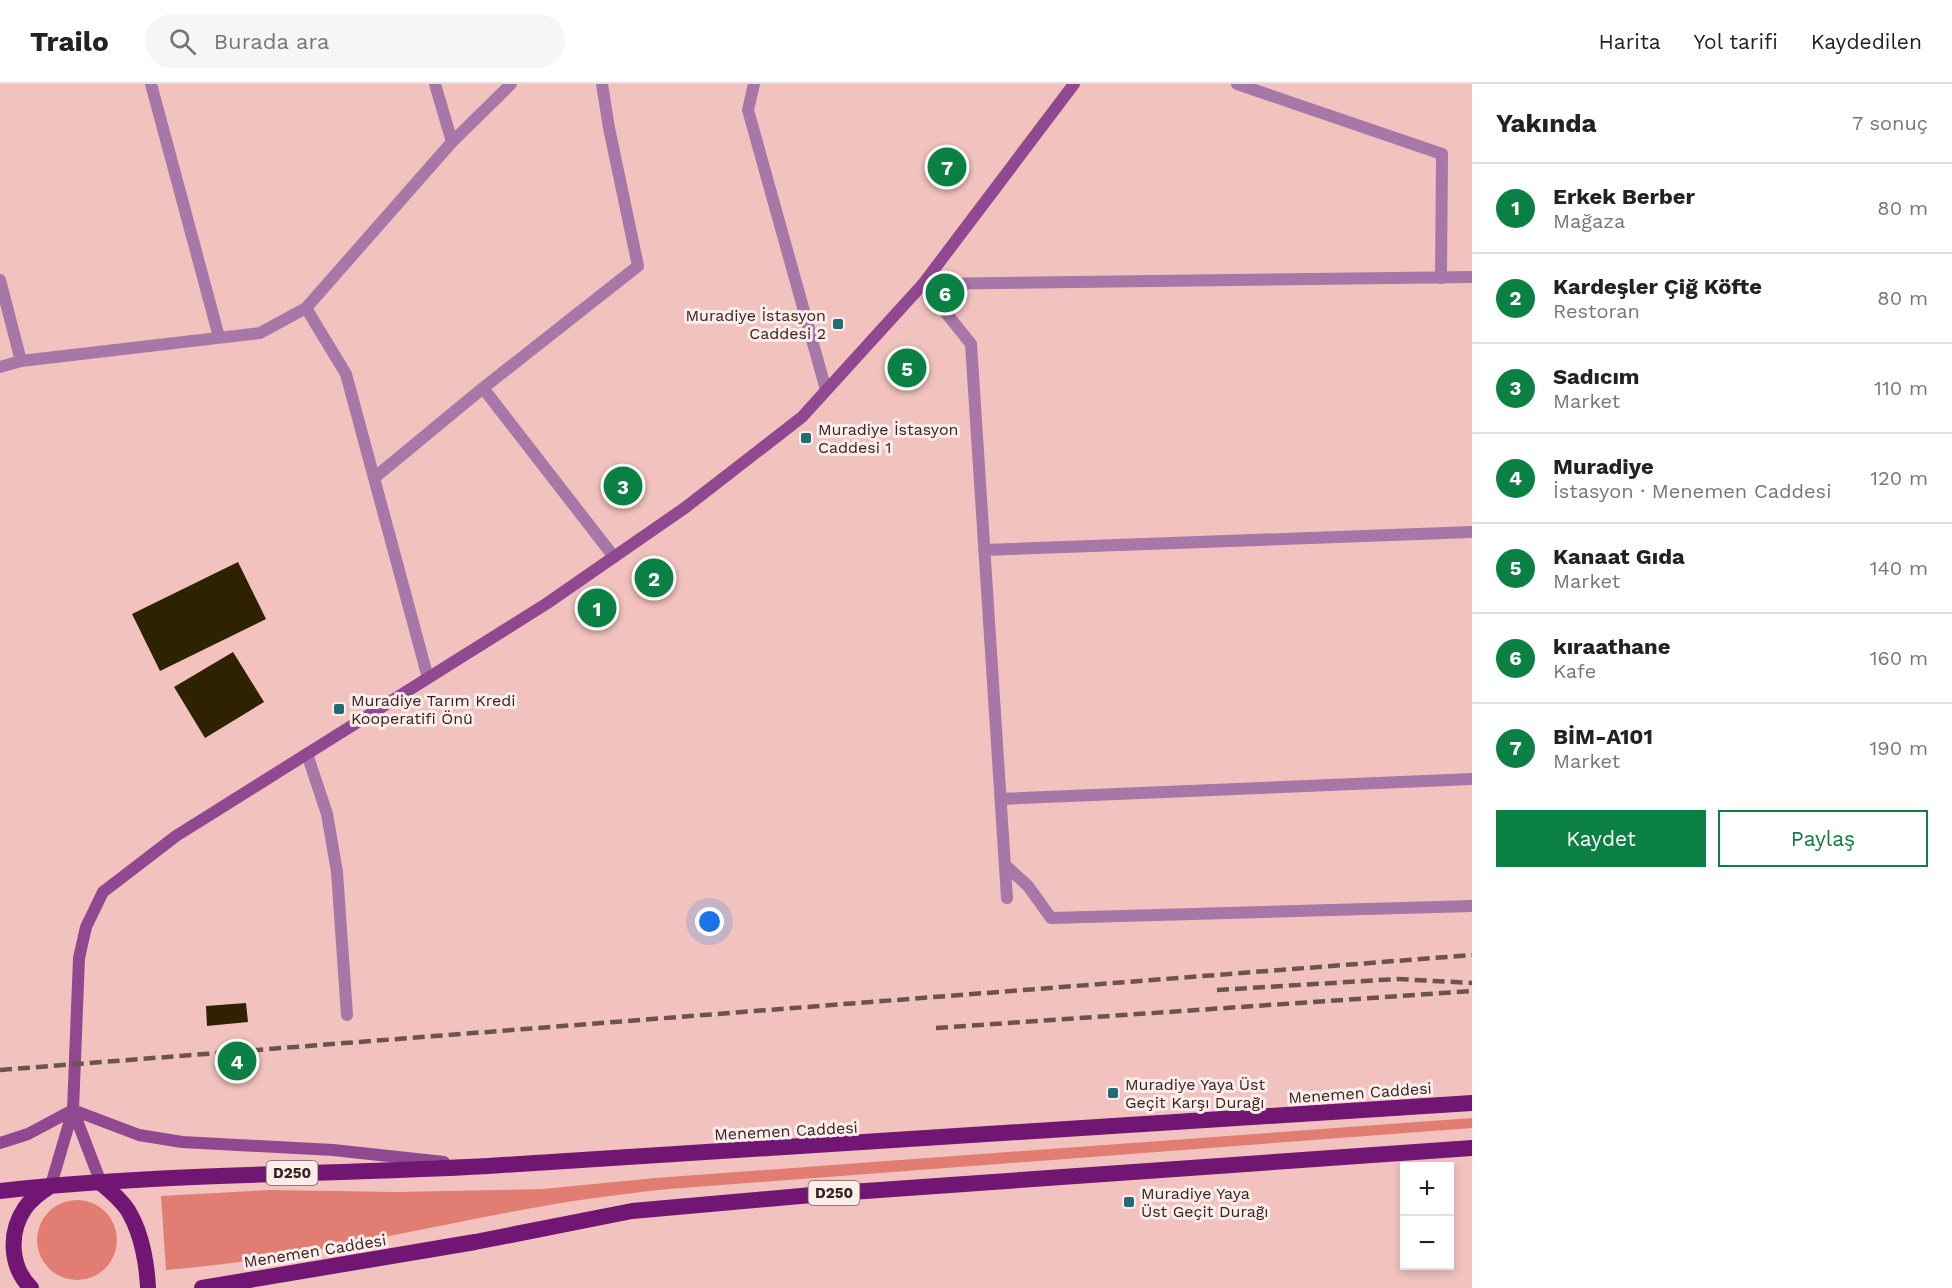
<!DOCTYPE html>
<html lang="tr">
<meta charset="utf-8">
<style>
body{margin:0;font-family:"Work Sans",sans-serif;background:#f6f6f6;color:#222}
.controls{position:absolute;right:18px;bottom:18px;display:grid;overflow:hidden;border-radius:0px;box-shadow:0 3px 9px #0003}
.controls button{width:54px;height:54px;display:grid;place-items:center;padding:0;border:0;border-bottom:2px solid #e0e0e0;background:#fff;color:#222;font:30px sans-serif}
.you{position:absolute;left:710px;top:838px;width:21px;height:21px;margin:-15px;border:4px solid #fff;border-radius:50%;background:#1a73e8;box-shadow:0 0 0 9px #1a73e833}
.badge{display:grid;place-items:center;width:39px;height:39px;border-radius:50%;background:#0b8043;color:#fff;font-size:20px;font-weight:700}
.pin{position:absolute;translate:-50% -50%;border:3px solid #fff;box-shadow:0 2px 6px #0006}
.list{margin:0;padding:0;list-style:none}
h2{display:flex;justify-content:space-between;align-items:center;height:78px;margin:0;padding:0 24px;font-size:26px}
h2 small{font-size:20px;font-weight:400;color:#767676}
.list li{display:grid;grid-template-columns:39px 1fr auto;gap:18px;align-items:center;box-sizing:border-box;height:90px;padding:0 24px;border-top:2px solid #e0e0e0}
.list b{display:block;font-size:22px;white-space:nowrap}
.list p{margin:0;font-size:20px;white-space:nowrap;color:#767676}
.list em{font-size:20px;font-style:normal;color:#767676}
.actions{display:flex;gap:12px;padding:18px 24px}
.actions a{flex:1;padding:14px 0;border:2px solid #0b8043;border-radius:0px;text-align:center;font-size:21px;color:#0b8043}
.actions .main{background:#0b8043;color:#fff}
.icon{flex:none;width:33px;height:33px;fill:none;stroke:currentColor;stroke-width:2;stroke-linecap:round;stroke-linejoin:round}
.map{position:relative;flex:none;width:1472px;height:1204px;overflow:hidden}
header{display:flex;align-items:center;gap:36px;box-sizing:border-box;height:84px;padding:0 30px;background:#fff;border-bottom:2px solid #e0e0e0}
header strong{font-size:28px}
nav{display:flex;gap:33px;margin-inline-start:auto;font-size:21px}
.search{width:420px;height:54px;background:#f6f6f6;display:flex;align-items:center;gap:15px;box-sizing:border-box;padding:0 21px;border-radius:33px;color:#767676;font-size:22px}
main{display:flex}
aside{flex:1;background:#fff}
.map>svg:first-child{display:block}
.green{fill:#e27d73}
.building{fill:#2f2200}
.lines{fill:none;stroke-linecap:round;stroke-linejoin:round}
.service{stroke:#a777a7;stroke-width:12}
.minor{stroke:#a777a7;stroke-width:12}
.tertiary{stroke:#a777a7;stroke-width:12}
.secondary{stroke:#904991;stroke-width:12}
.trunk{stroke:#721674;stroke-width:16}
.rail{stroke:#6d534f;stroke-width:4.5;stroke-dasharray:12 6;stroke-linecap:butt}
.poi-dot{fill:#226c76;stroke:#fcedeb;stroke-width:2}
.labels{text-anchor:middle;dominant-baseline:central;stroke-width:6;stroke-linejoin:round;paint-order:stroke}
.shield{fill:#fcedeb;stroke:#71605e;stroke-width:1.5}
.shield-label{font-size:15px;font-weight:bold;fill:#352421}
.poi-label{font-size:16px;fill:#352421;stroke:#fcedeb;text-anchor:start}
.street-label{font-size:16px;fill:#352421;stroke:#fcedeb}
</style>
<header>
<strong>Trailo</strong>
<div class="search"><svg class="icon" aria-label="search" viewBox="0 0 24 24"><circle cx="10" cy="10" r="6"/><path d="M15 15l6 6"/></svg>Burada ara</div>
<nav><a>Harita</a><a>Yol tarifi</a><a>Kaydedilen</a></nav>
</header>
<main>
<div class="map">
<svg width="1472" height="1204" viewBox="0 0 1472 1204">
<rect width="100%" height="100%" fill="#f2c3be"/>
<!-- green -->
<path class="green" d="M1472 1034V1044L657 1106C619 1111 581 1115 544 1122 418 1144 293 1176 166 1186L161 1112 269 1106 397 1108 543 1105 655 1094Z
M37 1156a40 40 0 1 1 80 0a40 40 0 1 1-80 0Z"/>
<!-- building -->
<path class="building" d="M238 478 266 535 160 587 132 530Z
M233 568 264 618 205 654 174 603Z
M246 919 248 938 207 942 206 922Z"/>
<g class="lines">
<!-- service -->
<path class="service" d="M307 670 327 730 337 788 347 931"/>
<!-- minor -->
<path class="minor" d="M151 0 219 253
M435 0 452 58
M754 0 748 26 826 306
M1237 0 1442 70 1441 194
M0 196 21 277
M923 200 971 260 1007 814
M306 224 346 290 428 594
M0 283 21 277 260 249 306 224 452 58 511 0
M483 304 614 473
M374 394 483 304 638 182 609 44 602 0
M984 466 1472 448
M1001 715 1472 695
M1005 781 1028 802 1051 834 1472 822"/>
<!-- tertiary -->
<path class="tertiary" d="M923 200 1472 193"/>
<!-- secondary -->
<path class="secondary" d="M73 1026 139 1051 182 1058 333 1066 444 1078
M73 1026 101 1099
M0 1059 28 1050 73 1026
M51 1101 73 1026 79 874 86 843 103 808 176 752 546 520 686 423 802 333 923 200 1074 0"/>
<!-- trunk -->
<path class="trunk" d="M101 1099C111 1108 124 1118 130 1130 142 1151 147 1181 148 1204
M0 1107C162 1089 326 1091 488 1082 816 1064 1144 1042 1472 1019
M31 1204C10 1183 8 1149 25 1124 31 1115 41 1108 50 1102
M202 1204 475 1158 632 1127 823 1110 1472 1064"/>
<!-- rail -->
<path class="rail" d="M1217 906 1397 895 1472 899
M936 944 1472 907
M0 986 1472 871"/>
</g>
<!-- markers -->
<g class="poi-dot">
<rect x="832" y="234" width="12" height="12" rx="3"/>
<rect x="800" y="348" width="12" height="12" rx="3"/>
<rect x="333" y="619" width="12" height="12" rx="3"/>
<rect x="1107" y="1003" width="12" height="12" rx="3"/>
<rect x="1123" y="1112" width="12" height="12" rx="3"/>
</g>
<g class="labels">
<!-- shield labels -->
<g class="shield">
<rect x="266.5" y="1077" width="51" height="24" rx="4.5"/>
<rect x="808.5" y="1097" width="51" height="24" rx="4.5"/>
</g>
<g class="shield-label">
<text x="292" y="1089">D250</text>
<text x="834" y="1109">D250</text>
</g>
<!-- poi labels -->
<g class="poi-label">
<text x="826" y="231" text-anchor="end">Muradiye İstasyon<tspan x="826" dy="18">Caddesi 2</tspan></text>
<text x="818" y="345">Muradiye İstasyon<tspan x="818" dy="18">Caddesi 1</tspan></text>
<text x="351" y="616">Muradiye Tarım Kredi<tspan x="351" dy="18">Kooperatifi Önü</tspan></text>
<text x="1125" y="1000">Muradiye Yaya Üst<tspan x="1125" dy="18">Geçit Karşı Durağı</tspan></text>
<text x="1141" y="1109">Muradiye Yaya<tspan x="1141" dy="18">Üst Geçit Durağı</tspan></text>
</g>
<!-- street labels -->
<g class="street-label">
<text transform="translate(1360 1009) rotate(-4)">Menemen Caddesi</text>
<text transform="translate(786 1047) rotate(-3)">Menemen Caddesi</text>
<text transform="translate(315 1167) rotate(-9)">Menemen Caddesi</text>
</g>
</g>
</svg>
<div class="controls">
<button>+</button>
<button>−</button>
</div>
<div class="you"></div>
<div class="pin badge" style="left:597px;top:524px">1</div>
<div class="pin badge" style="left:654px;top:494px">2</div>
<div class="pin badge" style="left:623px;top:402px">3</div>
<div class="pin badge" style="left:237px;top:977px">4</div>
<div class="pin badge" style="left:907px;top:284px">5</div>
<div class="pin badge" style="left:945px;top:209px">6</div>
<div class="pin badge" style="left:947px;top:83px">7</div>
</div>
<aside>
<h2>Yakında<small>7 sonuç</small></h2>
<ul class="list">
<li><span class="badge">1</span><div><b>Erkek Berber</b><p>Mağaza</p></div><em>80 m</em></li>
<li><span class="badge">2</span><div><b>Kardeşler Çiğ Köfte</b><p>Restoran</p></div><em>80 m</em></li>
<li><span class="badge">3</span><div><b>Sadıcım</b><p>Market</p></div><em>110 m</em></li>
<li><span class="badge">4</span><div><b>Muradiye</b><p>İstasyon · Menemen Caddesi</p></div><em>120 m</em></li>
<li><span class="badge">5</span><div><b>Kanaat Gıda</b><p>Market</p></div><em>140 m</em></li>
<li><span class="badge">6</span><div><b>kıraathane</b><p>Kafe</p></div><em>160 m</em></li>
<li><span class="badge">7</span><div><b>BİM-A101</b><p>Market</p></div><em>190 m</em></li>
</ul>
<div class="actions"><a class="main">Kaydet</a><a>Paylaş</a></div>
</aside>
</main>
